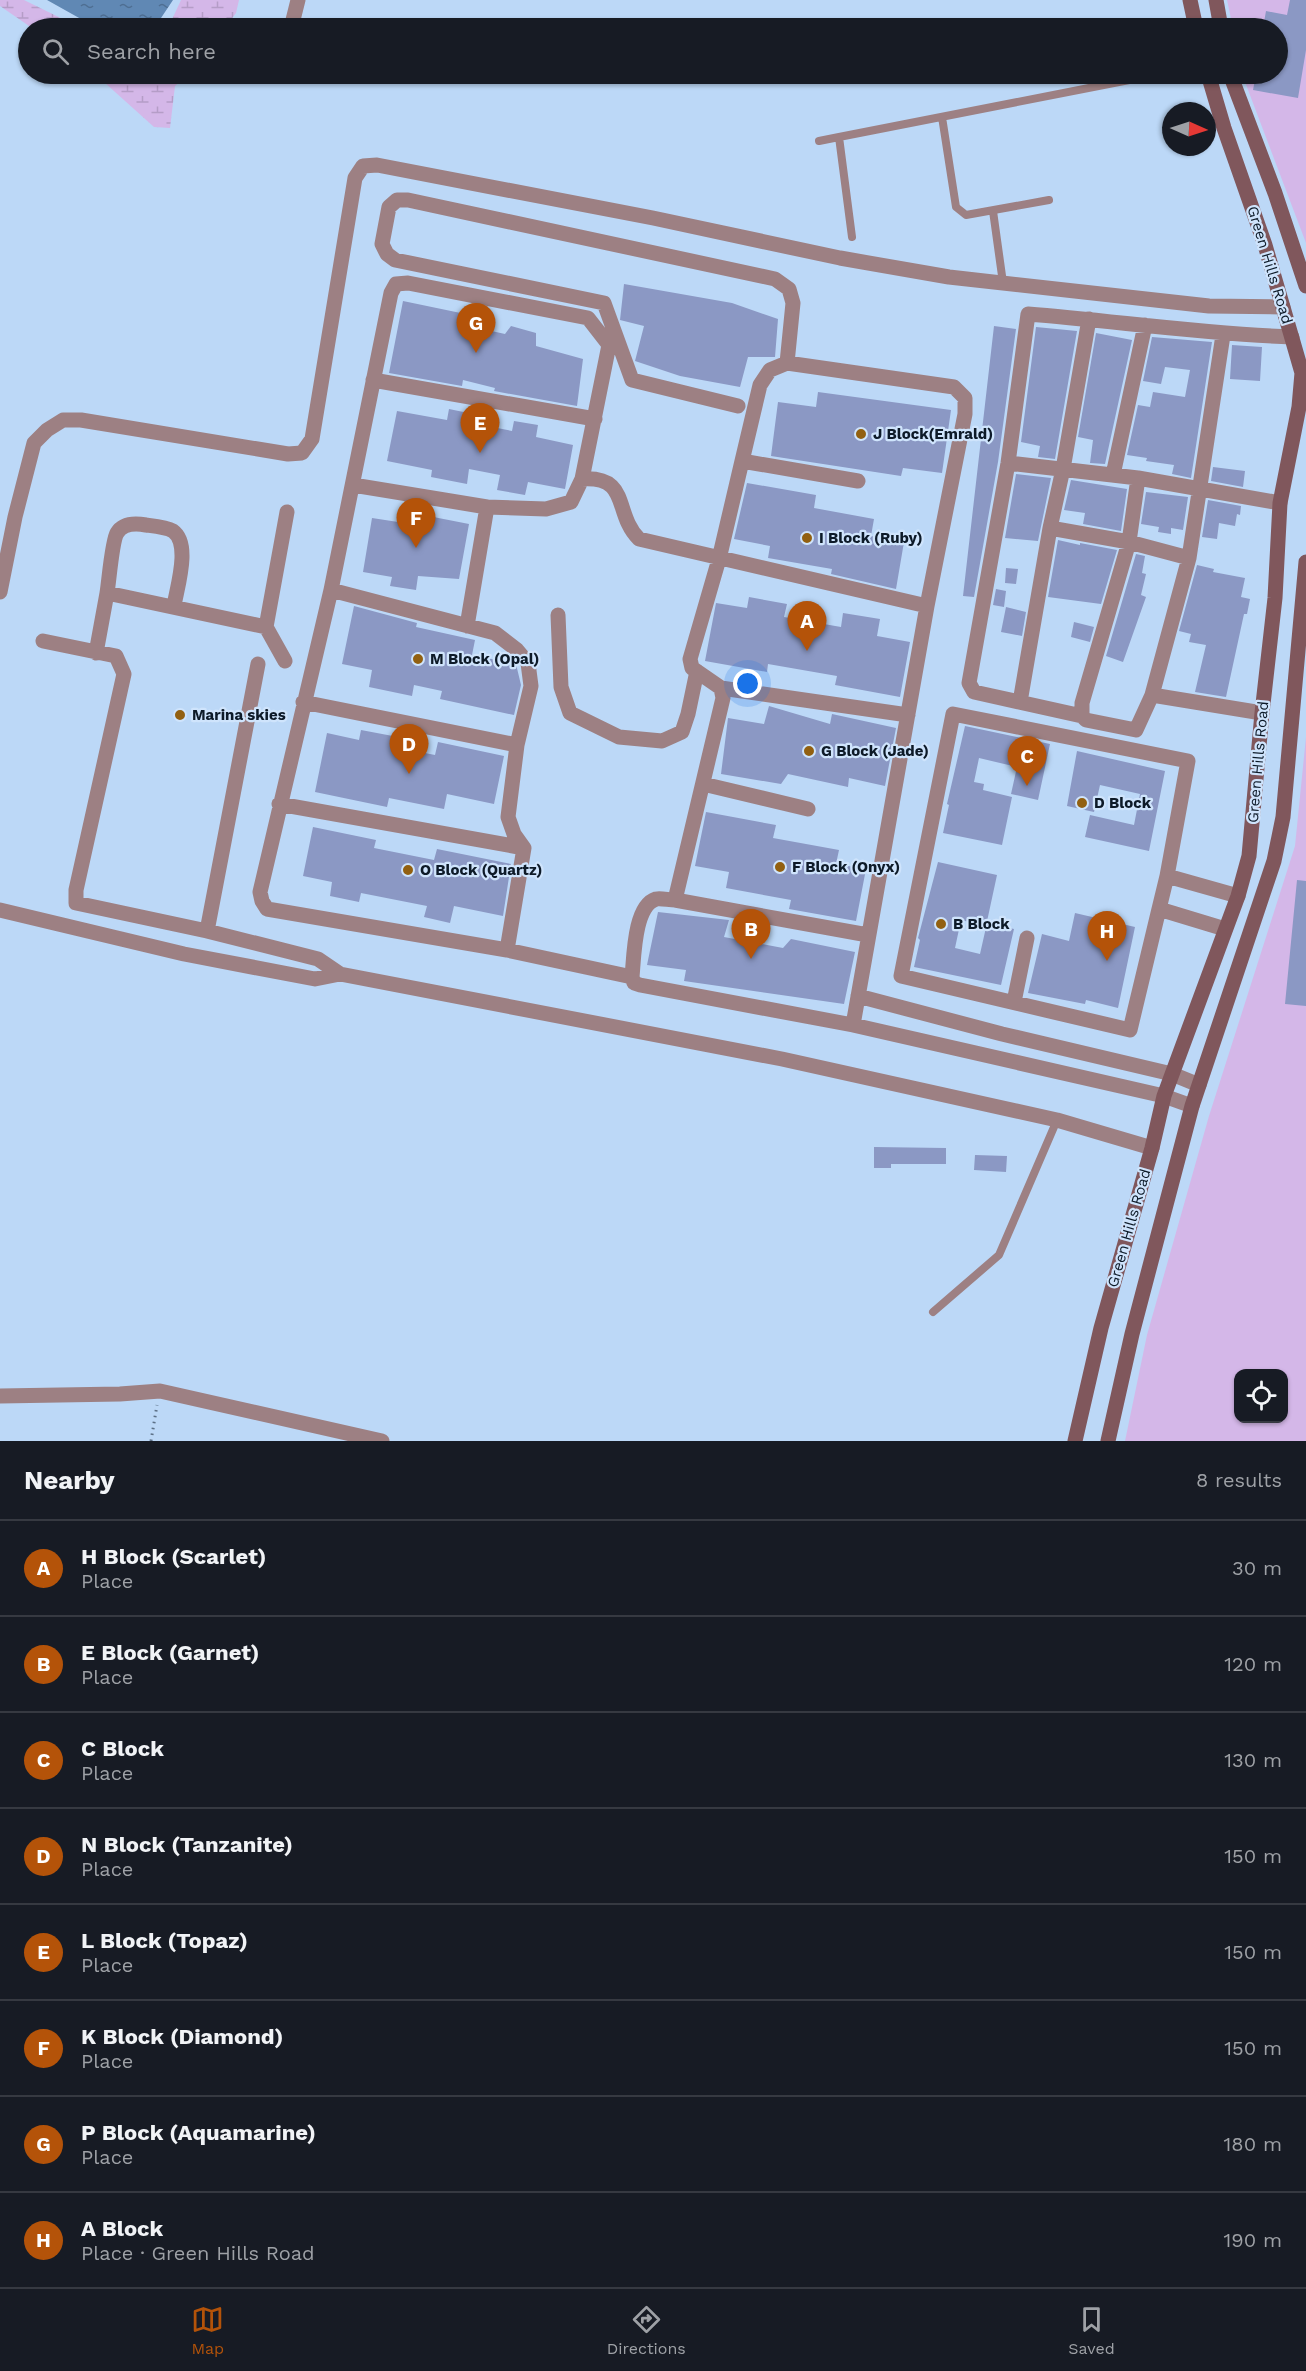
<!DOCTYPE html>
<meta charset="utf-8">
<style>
body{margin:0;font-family:"Work Sans",sans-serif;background:#242831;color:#f1f3f6}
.controls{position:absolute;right:18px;bottom:18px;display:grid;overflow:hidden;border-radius:12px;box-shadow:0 2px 4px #0004}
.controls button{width:54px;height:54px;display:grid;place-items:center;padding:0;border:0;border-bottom:2px solid #363941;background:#171b24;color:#f1f3f6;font:30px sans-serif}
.compass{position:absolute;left:1162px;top:102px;width:54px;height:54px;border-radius:50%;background:#171b24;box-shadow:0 2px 4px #0004;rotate:93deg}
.you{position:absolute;left:748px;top:684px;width:21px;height:21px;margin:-15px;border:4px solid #fff;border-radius:50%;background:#1a73e8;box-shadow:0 0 0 9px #1a73e833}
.badge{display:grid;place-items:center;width:39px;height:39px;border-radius:50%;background:#b45309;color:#fff;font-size:20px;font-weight:700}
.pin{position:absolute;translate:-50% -50px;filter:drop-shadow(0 2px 3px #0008)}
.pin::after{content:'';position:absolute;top:32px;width:21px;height:18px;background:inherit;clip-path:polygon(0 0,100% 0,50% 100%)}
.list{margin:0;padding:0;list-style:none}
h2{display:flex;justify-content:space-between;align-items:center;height:78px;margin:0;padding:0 24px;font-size:26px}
h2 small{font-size:20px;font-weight:400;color:#9ea1a6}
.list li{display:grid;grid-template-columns:39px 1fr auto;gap:18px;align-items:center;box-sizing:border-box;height:96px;padding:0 24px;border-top:2px solid #363941}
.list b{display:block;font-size:22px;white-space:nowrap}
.list p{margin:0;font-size:20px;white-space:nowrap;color:#9ea1a6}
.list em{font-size:20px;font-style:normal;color:#9ea1a6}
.icon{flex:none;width:33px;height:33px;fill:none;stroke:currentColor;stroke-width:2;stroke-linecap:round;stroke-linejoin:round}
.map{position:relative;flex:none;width:1306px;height:1441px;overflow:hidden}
.search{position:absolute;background:#171b24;box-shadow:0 2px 4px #0004;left:18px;right:18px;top:18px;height:66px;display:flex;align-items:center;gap:15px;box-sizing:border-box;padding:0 21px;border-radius:33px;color:#9ea1a6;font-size:22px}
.sheet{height:846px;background:#171b24}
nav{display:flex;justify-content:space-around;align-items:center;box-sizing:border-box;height:84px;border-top:2px solid #363941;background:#171b24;font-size:16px;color:#9ea1a6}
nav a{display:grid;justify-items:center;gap:3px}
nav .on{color:#b45309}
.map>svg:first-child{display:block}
.green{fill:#d4b7e8;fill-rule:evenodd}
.wetland{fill:url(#wetland-marsh)}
.water{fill:url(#water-ripples)}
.building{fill:#8b98c4}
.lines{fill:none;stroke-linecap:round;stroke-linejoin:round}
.path{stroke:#5c7086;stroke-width:3;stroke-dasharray:1.5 4.5;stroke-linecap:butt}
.lane{stroke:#9d8083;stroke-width:8}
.street{stroke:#9d8083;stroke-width:15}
.secondary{stroke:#80575c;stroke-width:15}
.poi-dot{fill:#926011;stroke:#cfe4fc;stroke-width:2}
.labels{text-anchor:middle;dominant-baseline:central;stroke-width:4.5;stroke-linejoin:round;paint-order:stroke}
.street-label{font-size:15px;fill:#0d1a28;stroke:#cfe4fc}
.poi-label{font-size:15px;font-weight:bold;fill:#0d1a28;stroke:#cfe4fc;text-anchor:start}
</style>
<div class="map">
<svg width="1306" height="1441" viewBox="0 0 1306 1441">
<defs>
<pattern id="wetland-marsh" width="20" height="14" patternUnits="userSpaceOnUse" patternTransform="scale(1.5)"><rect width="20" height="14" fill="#d4b7e8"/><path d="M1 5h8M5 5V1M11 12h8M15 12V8" fill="none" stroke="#b59dc7"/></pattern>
<pattern id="water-ripples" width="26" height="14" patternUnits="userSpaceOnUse" patternTransform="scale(1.5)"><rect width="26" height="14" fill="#6088b4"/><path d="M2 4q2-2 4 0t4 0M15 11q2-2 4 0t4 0" fill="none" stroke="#4e6e92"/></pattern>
</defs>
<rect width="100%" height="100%" fill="#bcd8f7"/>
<!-- green -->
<path class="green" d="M1227 0H1306V243L1242 74H1278V28H1233Z
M1306 737V1441H1125L1147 1335 1209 1116 1295 846ZM1238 1374H1284V1418H1238Z"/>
<!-- wetland -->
<path class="wetland" d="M0 0H24L81 28H32L0 6Z
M181 0H239L236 13 225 28H168Z
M95 74H189L175 86 170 128 154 127Z"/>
<!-- water -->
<path class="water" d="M47 0H173L159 21 158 28H97Z"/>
<!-- building -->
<path class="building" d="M1290 0H1306V50L1298 98 1253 90 1256 74H1278V28H1263L1266 11 1287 15Z
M624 284 732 303 778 319 775 357H748L740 387 680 376 635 361 644 326 620 320Z
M403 301 475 316 478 328 505 334 511 326 536 333V346L583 359 577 406 494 391 495 388 463 380 462 386 389 373Z
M994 326 1016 329 998 462 974 597 963 596Z
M1036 327 1077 331 1055 459 1038 457 1040 446 1021 442Z
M1096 333 1132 340 1105 464 1090 463 1093 440 1078 437Z
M1152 337 1212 342 1191 478 1172 474 1174 465 1146 461 1147 458 1127 455 1138 405 1150 407 1153 392 1185 397 1190 370 1165 367 1161 384 1143 381Z
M1232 345 1262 347 1260 381 1230 379Z
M818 392 951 410 942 473 903 468 901 476 771 456 778 402 816 407Z
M449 409 478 415 477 424 512 431 514 421 538 425 536 437 573 445 565 489 528 482 525 495 497 490 500 475 469 469 467 484 431 477 432 470 387 461 397 411 447 420Z
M1213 467 1245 471 1243 487 1211 481Z
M1016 474 1051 478 1038 541 1005 538Z
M1071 480 1127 489 1121 531 1083 524 1085 513 1064 510Z
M747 483 816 495 814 508 874 519 871 536 904 542 896 589 831 574 832 569 768 558 770 546 734 539Z
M1146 492 1188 497 1183 530 1171 528V534L1158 532 1159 527 1141 524Z
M1208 500 1241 506 1240 515 1237 514 1235 526 1219 523 1217 539 1202 537Z
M413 513 469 524 459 579 418 576 416 590 390 586 392 577 363 572 372 518 411 524Z
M1058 540 1080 545V543L1117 550 1101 604 1048 597Z
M1136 554 1145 556 1142 573 1146 574 1141 595 1146 597 1123 662 1106 656Z
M1197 565 1214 569 1213 572 1245 578 1241 597 1250 599 1247 614H1244L1226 697 1195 692 1206 645 1189 642 1191 634 1179 631Z
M1006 568 1018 569 1016 584 1005 583Z
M996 589 1006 591 1004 607 993 605Z
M749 597 787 604 784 617 841 627 843 613 880 619 877 636 910 642 900 697 835 685 837 676 768 664 767 672 705 661 716 603 747 608Z
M354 606 417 623 416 627 475 640 472 655 516 664 521 685 514 715 440 699 442 691 414 685 412 696 369 687 372 670 342 664Z
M1006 607 1026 612 1022 636 1001 632Z
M1074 622 1094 627 1090 642 1071 637Z
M769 706 830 724 832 714 896 728 885 786 849 778 848 787 788 774 781 784 721 774 728 718 764 724Z
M965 726 1050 744 1038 800 1011 794 1017 767 979 758 974 782 984 784 983 790 1012 797 1002 845 943 833 949 805 947 804Z
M361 730 398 737 395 747 435 755 438 742 504 756 494 804 447 794 444 809 389 798 387 807 315 792 327 733 359 740Z
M1077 751 1165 771 1149 851 1085 837 1090 815 1134 825 1140 794 1100 785 1094 812 1067 806Z
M706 812 776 825 773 838 839 850 836 864 866 869 856 921 789 909 791 900 726 888 729 872 695 866Z
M313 827 376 840 374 848 434 860 437 849 511 864 503 916 454 906 450 923 424 917 427 906 361 893 359 902 330 896 332 882 303 876Z
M938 862 997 875 986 926 961 920 955 948 980 954 987 923 1014 929 1001 985 914 967 920 940 918 938Z
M1297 880 1306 881V1006L1285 1004Z
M658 912 729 920 724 937 783 948 791 939 855 952 844 1004 684 981 686 970 647 965Z
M1075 913 1135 927 1118 1008 1086 1000 1085 1004 1028 993 1042 934 1069 941Z
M874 1147 946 1148V1164H891V1168H874Z
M975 1155 1007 1156 1006 1172 974 1170Z"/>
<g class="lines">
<!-- path -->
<path class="path" d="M151 1441 157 1405"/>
<!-- lane -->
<path class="lane" d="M942 117 956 207 966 215 1049 200
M819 141 839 137
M993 211 1003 283
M852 237 839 137 1160 74
M933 1312 999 1255 1057 1120"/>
<!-- street -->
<path class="street" d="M291 28 298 0
M1089 319 1063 469 1050 528 1129 542 1189 558
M1223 335 1189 558 1152 695 1262 713
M373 380 595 419
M738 406 632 380 604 303 395 260 387 254 382 244 389 207 397 200H408L775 279 789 289 793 303 787 363
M742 461 760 385 770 370 787 363 954 387 965 398V414L927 606 853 1025 640 985 634 983 632 977C634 957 634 906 656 899 661 898 669 900 675 900L723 698 721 688 692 668 690 659 719 559 742 461 858 481
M1008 463 1138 478 1280 503
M1113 475 1145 325
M1138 478 1129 542 1082 703V716L1086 720 1136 730 1152 695
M582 479 609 345 588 318 408 283 396 284 391 293 331 590 260 892 262 901 267 909 507 950 632 977
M353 485 487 507 546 509 571 502 582 479C631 476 613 513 639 539L927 606
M331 590 495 633 517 650 528 663 531 686 517 745 508 817 514 834 524 848 507 950
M0 592 15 517 34 443 47 430 63 420H81L288 454 302 453 312 439 355 178 363 166 377 165 653 218 840 258 949 277 1209 306 1283 307
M107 593C109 581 112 541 117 533 123 523 135 523 146 525 154 526 166 527 173 531 191 544 177 587 174 606
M558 615 561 687 570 713 619 737 662 741 682 732 688 714 697 671
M467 626 487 507
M43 641 116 656 124 674 76 890V903L207 931
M96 653 107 593 266 627
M285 661 266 627 287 512
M258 664 207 931 318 959 340 974
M721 688 908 715
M303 702 517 745
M1020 702 1050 528
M1082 716 974 692 969 683 1008 463 1028 314C1116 321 1203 334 1292 337
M703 784 808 809
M279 804 524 848
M675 900 868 935
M1159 909 1167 876
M0 910 184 954 315 979 340 974 782 1059 1057 1120 1152 1148
M1225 929 1159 909 1130 1030 901 976 953 714 1188 761 1167 876 1238 896
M858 996 1002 1034 1172 1074 1199 1085
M1014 1002 1027 938
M853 1025 1164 1096 1192 1106
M0 1396 120 1394 160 1391 382 1441"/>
<!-- secondary -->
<path class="secondary" d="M1190 0 1196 28
M1216 0 1221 28
M1230 74 1275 193 1306 286
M1075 1441 1101 1328 1152 1148 1164 1096 1238 896 1249 856 1262 713 1275 598 1280 503 1299 407 1302 373 1265 245 1224 128 1208 74
M1108 1441 1132 1334 1192 1106 1274 861 1283 817 1306 562"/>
</g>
<!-- markers -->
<g class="poi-dot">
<circle cx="861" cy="434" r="6"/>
<circle cx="807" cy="538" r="6"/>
<circle cx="418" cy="659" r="6"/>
<circle cx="180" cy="715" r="6"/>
<circle cx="809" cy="751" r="6"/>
<circle cx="1082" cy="803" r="6"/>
<circle cx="780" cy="867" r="6"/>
<circle cx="408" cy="870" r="6"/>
<circle cx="941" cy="924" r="6"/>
</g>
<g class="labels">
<!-- street labels -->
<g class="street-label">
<text transform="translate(1270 265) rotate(73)">Green Hills Road</text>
<text transform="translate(1258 762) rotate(-85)">Green Hills Road</text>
<text transform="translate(1129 1228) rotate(-74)">Green Hills Road</text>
</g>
<!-- poi labels -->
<g class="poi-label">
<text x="873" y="434">J Block(Emrald)</text>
<text x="819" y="538">I Block (Ruby)</text>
<text x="430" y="659">M Block (Opal)</text>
<text x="192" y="715">Marina skies</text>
<text x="821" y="751">G Block (Jade)</text>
<text x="1094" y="803">D Block</text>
<text x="792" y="867">F Block (Onyx)</text>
<text x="420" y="870">O Block (Quartz)</text>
<text x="953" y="924">B Block</text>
</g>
</g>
</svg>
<div class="controls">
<button><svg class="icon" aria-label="locate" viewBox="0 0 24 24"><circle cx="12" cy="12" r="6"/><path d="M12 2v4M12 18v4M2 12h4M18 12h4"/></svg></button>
</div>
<svg class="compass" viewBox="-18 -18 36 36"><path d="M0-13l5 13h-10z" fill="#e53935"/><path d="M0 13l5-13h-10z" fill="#9ea1a6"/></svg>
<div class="you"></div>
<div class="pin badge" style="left:807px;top:651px">A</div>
<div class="pin badge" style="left:751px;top:959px">B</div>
<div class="pin badge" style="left:1027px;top:786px">C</div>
<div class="pin badge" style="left:409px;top:774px">D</div>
<div class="pin badge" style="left:480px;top:453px">E</div>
<div class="pin badge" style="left:416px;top:548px">F</div>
<div class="pin badge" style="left:476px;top:353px">G</div>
<div class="pin badge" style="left:1107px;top:961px">H</div>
<div class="search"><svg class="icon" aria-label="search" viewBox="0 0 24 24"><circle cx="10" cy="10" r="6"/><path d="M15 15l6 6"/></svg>Search here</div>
</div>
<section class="sheet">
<h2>Nearby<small>8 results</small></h2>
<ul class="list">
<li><span class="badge">A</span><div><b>H Block (Scarlet)</b><p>Place</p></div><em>30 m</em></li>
<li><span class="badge">B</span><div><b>E Block (Garnet)</b><p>Place</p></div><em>120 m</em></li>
<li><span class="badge">C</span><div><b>C Block</b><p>Place</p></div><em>130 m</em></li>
<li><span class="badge">D</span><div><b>N Block (Tanzanite)</b><p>Place</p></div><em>150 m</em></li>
<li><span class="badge">E</span><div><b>L Block (Topaz)</b><p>Place</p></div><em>150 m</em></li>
<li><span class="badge">F</span><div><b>K Block (Diamond)</b><p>Place</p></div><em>150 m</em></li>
<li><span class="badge">G</span><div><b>P Block (Aquamarine)</b><p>Place</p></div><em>180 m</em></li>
<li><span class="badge">H</span><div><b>A Block</b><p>Place · Green Hills Road</p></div><em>190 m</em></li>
</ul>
</section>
<nav>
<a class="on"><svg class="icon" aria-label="map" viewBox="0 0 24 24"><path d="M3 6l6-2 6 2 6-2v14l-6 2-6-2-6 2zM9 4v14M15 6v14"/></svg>Map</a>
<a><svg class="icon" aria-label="directions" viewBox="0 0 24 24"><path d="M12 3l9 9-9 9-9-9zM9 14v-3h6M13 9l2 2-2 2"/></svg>Directions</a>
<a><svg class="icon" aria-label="saved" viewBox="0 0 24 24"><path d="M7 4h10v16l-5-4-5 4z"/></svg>Saved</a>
</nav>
